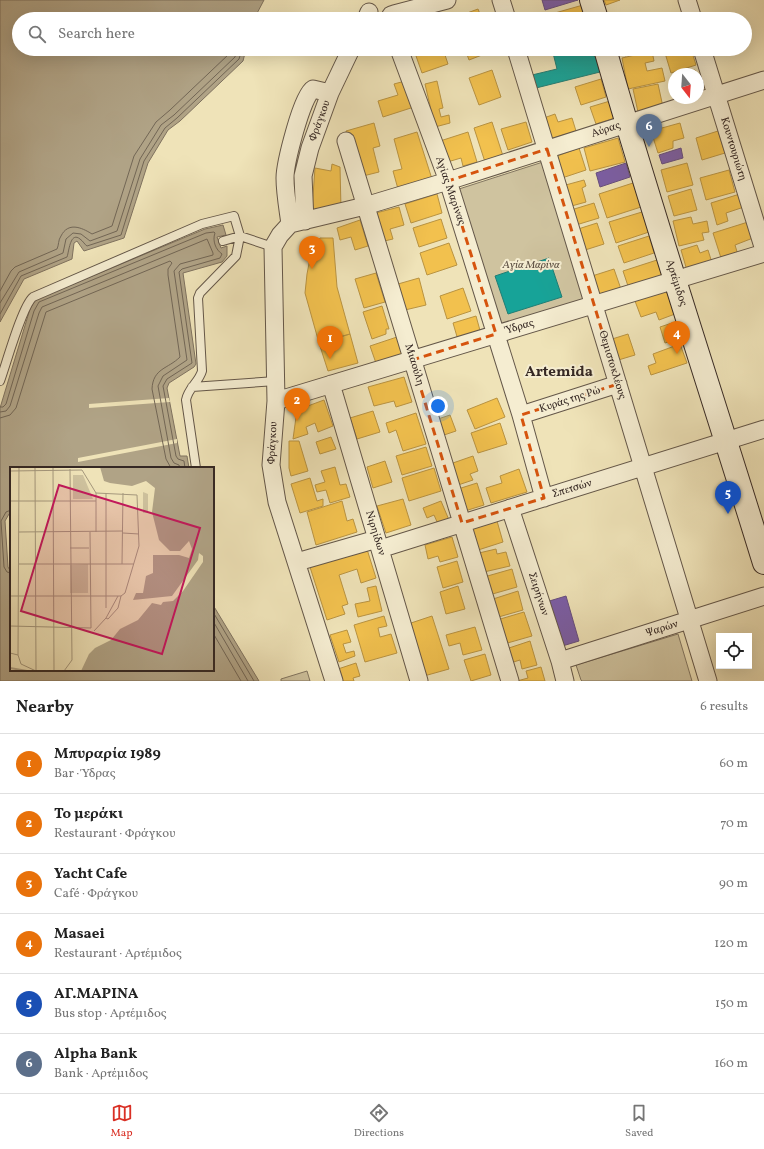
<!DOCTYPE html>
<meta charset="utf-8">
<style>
body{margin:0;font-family:Vollkorn,serif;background:#f2f2f2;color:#222}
.controls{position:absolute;right:12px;bottom:12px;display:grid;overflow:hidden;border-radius:0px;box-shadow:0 4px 16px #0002}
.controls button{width:36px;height:36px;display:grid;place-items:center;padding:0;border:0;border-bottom:1px solid #e0e0e0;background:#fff;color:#222;font:20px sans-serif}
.compass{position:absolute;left:668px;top:68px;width:36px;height:36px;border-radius:50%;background:#fff;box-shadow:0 4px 16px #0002;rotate:163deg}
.you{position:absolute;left:438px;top:406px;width:14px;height:14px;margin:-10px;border:3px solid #fff;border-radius:50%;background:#1a73e8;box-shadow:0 0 0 6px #1a73e833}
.badge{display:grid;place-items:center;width:26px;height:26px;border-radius:50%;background:#d93025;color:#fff;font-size:13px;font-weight:700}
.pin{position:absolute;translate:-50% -33px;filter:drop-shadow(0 1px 2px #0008)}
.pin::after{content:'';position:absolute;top:21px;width:14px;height:12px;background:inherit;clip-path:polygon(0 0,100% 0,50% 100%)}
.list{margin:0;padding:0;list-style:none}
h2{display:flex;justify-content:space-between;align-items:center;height:52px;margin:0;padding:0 16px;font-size:17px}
h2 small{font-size:13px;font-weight:400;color:#767676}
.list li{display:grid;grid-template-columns:26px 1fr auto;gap:12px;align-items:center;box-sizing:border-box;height:60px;padding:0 16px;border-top:1px solid #e0e0e0}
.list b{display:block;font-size:15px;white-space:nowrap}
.list p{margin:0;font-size:13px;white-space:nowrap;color:#767676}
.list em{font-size:13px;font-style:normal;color:#767676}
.icon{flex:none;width:22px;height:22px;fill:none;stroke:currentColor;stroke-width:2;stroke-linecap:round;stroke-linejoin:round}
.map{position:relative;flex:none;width:764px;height:681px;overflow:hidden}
.search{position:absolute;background:#fff;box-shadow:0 4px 16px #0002;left:12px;right:12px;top:12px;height:44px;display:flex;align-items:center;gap:10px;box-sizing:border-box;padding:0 14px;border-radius:22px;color:#767676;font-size:15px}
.sheet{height:412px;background:#fff}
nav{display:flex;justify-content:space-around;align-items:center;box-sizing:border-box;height:56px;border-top:1px solid #e0e0e0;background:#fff;font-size:11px;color:#767676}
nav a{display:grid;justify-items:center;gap:2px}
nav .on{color:#d93025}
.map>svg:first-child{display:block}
.green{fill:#cfc39f;stroke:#827662}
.water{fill:#b0a386;stroke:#7f725f}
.pier{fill:#efe3b8}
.homes{fill:#f2c14e;stroke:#b99341}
.offices{fill:#7b5ea7;stroke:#664e80}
.public{fill:#17a398;stroke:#207e75}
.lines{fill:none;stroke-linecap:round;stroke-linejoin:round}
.shore{stroke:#726655;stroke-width:1}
.lane-casing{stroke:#645749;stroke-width:10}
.street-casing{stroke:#645749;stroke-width:19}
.secondary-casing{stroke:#352824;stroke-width:24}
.lane{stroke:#f5edd1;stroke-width:8}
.street{stroke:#f5edd1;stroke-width:17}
.secondary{stroke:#f5edd1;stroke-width:22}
.marked{fill:none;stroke:#d6540e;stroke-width:3;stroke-dasharray:8 5;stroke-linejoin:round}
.labels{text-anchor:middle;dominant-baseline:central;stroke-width:4;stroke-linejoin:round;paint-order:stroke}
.street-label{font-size:11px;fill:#352824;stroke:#f5edd1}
.park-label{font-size:11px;font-style:italic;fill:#5c4f43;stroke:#f5edd1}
.district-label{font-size:15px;font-weight:bold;fill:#352824;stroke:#f5edd1}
.inset-river{fill:none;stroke:#b0a386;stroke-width:2}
.inset-road{fill:none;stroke:#a5987d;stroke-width:1}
.view{fill:#c2185b;fill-opacity:0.15;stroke:#c2185b;stroke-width:2}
.inset-edge{fill:none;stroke:#352824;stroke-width:2}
</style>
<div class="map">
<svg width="764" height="681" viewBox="0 0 764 681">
<rect width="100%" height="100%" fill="#efe3b8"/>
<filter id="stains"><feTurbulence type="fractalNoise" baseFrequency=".005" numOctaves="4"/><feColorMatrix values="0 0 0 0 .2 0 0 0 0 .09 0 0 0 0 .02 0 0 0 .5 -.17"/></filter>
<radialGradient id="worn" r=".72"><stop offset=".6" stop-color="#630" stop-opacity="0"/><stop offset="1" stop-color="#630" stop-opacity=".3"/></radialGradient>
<!-- green -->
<path class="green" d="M546 161 591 304 503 331 459 189Z
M678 634 692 681H582L581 680 576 665Z
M307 671 310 681H281V679Z"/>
<!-- water -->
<path class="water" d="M0 0H264L254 19H19V49H246L243 61 180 121 168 130 148 163 124 238 84 251 77 241 74 243 72 259 24 279 0 322Z
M223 225 226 235 217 237 221 248 227 246V256L222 262 183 273 196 364 194 367 169 383 167 388 180 456H187L189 468H11V514H9L5 521 8 567 11 572V670H213V605L259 681H0V408L30 309 34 302 37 299 205 229Z"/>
<!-- pier -->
<path class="pier" d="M169 398 170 402 89 408V404Z
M177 439V443L78 462V458Z"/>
<!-- homes -->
<path class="homes" d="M604 0H620L606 5Z
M583 5 587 19H557L555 13Z
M478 9 482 19 495 14 497 19H451Z
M529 14 531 19H519V16Z
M677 14 679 19H659Z
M437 49H443L448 64 422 73 416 56Z
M465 49H495V50L469 60Z
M623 49H639L640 51 625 56Z
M676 49H691L696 65 671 73 665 53Z
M652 51 654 61 645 63 647 71 662 68 665 81 628 89 622 58Z
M492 70 501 97 479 105 469 78Z
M695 70 696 74H675Z
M601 79 606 97 581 105 575 87Z
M405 81 414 107 383 117 378 101 398 95 394 84Z
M437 81 443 108 439 109 441 117 449 115 450 123 435 127 425 84Z
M658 84 663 107 638 112 633 89Z
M610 101 615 118 596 124 590 107Z
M555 114 558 122 572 118 576 131 547 140 541 119Z
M492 122 503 156 485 162 474 128Z
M526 122 532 142 508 150 501 129Z
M374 123 380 146 373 148 379 172 363 176 354 158 346 131Z
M680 123 684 138 673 141V148L658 153 651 131Z
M718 131 725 153 702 160 696 138Z
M417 132 432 179 398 189 393 171 402 169 394 139Z
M468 132 477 162 463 166 461 158 444 163 437 142Z
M618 138 625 162 590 171 584 148Z
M579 148 586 170 559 179 552 158Z
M687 163 693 185 667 192 661 170Z
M332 164 340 167 341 209 312 210 315 168 331 171Z
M729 170 735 192 706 200 700 178Z
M584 180 586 186 582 188 586 202 568 207 562 186Z
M633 183 641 207 607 218 599 194Z
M691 189 697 210 674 216 668 196Z
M743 193 747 206 726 213 728 221 717 225 711 203Z
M437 194 442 213 411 223 405 204Z
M594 203 599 218 576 225 571 210Z
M399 207 404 225 390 229 393 239 380 242 372 214Z
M642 212 649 232 616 243 609 222Z
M691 217 693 224 707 221 709 232 702 233 704 240 679 246 673 221Z
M441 219 447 238 419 247 413 228Z
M360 220 368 246 355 250 351 237 340 240 337 228Z
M748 222 753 238 735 245 738 255 722 261 713 233Z
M597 223 604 244 582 251 575 230Z
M649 236 654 253 624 263 618 246Z
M320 238H333L337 287 350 334 319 343 305 293 307 274 312 248Z
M449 243 457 265 427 275 420 253Z
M697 245 700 253 708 250 713 266 688 274 681 250Z
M657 260 664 281 630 292 623 271Z
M614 269 623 295 598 303 589 277Z
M376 273 385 302 364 308 355 279Z
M419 278 426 305 405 310 398 284Z
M463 288 471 311 447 319 440 296Z
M666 290 675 314 659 320 656 312 641 317 635 301Z
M382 306 389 329H386V334L372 339 363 312Z
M476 316 481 334 458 340 453 323Z
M678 321 683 337 665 343 660 327Z
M350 334 358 363 328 371 319 343Z
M628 334 635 355 615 361 609 340Z
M397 337 403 358 377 366 370 346Z
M680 344 687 363 651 375 648 366 656 363 653 354Z
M404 377 412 402 396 407 394 401 374 406 368 387Z
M497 398 505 417 475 429 467 410Z
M324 400 333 426 318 432 315 423 306 427 308 434 293 439 297 410Z
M373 411 380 432 357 439 350 418Z
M416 413 426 444 403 451 396 430 389 433 386 423Z
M450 415 456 431 441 436 435 420Z
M500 423 507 444 478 453 471 433Z
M331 437 336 449 320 454 316 442Z
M289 441H299L308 471 291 476 289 468Z
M426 447 432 466 402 475 396 456Z
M473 456 478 471 470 474 473 480 458 485 450 464Z
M385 461 392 482 373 488 367 467Z
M335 467 340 485 346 484 350 497 330 503 326 490 317 492 315 485 325 482 321 471Z
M434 468 441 491 409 501 402 478Z
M519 469 527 492 491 503 486 488 502 483 500 476Z
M310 478 317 501 323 499V506L300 513 291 484Z
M477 483 484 505 465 511 458 489Z
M403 499 411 525 386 533 377 506Z
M342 501 347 521 353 519 357 532 316 545 307 512Z
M441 501 449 520 438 524 434 515 427 518 423 508Z
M497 521 503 542 475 551 469 530Z
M452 537 458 557 440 562 438 556 428 559 425 545Z
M366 546 376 578 361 583 357 569 339 575 348 604 342 606 345 614 327 620 309 564Z
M496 549 497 554 506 552 510 566 484 572 479 553Z
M457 561 463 582 443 588 437 567Z
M512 569 517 587 489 595 484 577Z
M376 586 382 611 358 617 355 604 370 601 367 588Z
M458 586 465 609 446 614 440 592Z
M518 591 523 610 495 618 490 600Z
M524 612 532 636 504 644 497 620Z
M384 616 387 626 378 628 380 637 391 634 397 653 365 662 354 625Z
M432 616 449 669 424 676 408 624Z
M475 627 482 650 463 655 460 643 449 646 446 635Z
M347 630 351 642 343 644 346 653 354 651 355 656 339 662 330 635Z
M530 641 537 665 522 669 520 660 507 664 503 650Z
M485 654 491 675 471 681 464 660Z
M356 663 360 676 353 678 354 681H342L338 669Z
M541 667 545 681H517L528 678 526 671Z"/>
<!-- offices -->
<path class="offices" d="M542 0H578L545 10Z
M681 148 683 158 662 164 659 155Z
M626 163 630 177 600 187 596 173Z
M566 596 579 641 559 647 546 602Z"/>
<!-- public -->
<path class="public" d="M552 49H581L580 51 600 58V72L536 88 532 75 557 69Z
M549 258 562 297 508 314 495 276Z"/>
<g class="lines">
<!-- shore -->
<path class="shore" d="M0 291 11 271 15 267 57 249C59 245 58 240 61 236 68 222 81 227 92 234L112 226 134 156 156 122 170 110 229 54 231 49
M0 303 19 272 63 253 66 239 73 233 81 234 90 241 117 231 140 159 161 125 174 115 235 57 237 49
M0 314 21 276 67 257C69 252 70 231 80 239 83 241 85 245 87 246L121 235 144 161 165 128 177 118 239 59 242 49
M0 407H3L6 404 34 311 39 302 206 233 214 232 215 233C212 241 216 250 222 254L220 258 182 269 179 272 192 363 167 379 163 386 176 456 178 459 184 461 185 468
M0 412 6 411 10 406 39 313 42 307 207 239 213 253V255L180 264 174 271 187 360 163 376 158 386 171 458 174 463 179 465 180 468
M0 418 10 415 16 408 46 312 170 261 172 263 168 269V275L180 357C168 369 153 368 152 389L166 459 171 468
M11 510 6 512 1 521 4 567 7 572 11 573
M213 612 254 681
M213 621 248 681
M213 633 241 681"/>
<defs>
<path id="lane" d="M223 241 240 236 273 247
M0 381C6 365 22 306 33 297L202 224 234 216 240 236 236 256 200 293 198 298 202 371C199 382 188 388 186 400L196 468
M192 387 276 381"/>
<path id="street" d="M501 0 507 19
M687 0 693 19
M366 19 369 12
M389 19 391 15 394 14 447 0
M399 49 448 181 521 415 544 498
M516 49 708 681
M702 49 764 250
M330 93 351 49
M346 141 510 681
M290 224C288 209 285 193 285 178 285 164 302 95 313 89L330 93 310 148 303 176 305 221
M331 384 419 681
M276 401 764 253
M521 415 618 384
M510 508 560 661 565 681
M380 549 764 429
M297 562 377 539
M560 661 764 596
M334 681 277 502 271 465 276 401 273 247 280 235 290 224 365 206 448 181 764 80"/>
<path id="secondary" d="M591 0 597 19
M605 49C654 221 711 391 764 563"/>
</defs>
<!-- lane casing -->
<use href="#lane" class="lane-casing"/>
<!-- street casing -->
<use href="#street" class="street-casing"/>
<!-- secondary casing -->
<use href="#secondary" class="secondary-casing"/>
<!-- lane -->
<use href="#lane" class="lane"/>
<!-- street -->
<use href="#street" class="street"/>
<!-- secondary -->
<use href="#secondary" class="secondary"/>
</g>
<!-- marked area -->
<path class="marked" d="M547 149 618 384 521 415 544 498 462 523 412 360 496 334 448 181Z"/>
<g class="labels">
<!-- street labels -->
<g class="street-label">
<text transform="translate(320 121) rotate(-70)">Φράγκου</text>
<text transform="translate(606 130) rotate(-18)">Αύρας</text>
<text transform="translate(733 149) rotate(73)">Κουντουριώτη</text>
<text transform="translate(450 191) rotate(71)">Αγίας Μαρίνας</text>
<text transform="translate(676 283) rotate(72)">Αρτέμιδος</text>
<text transform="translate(520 327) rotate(-17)">Ύδρας</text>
<text transform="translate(414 365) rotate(73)">Μιαούλη</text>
<text transform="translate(612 365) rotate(73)">Θεμιστοκλέους</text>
<text transform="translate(570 400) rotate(-18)">Κυράς της Ρώ</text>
<text transform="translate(273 443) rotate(-87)">Φράγκου</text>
<text transform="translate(572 489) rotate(-17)">Σπετσών</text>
<text transform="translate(375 533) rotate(73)">Νιρηίδων</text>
<text transform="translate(538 594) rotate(72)">Σειρήνων</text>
<text transform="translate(662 629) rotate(-18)">Ψαρών</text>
</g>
<!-- park labels -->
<g class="park-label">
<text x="531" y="265">Αγία Μαρίνα</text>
</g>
<!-- district labels -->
<g class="district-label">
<text x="559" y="372">Artemida</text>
</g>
</g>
<!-- overview -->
<g transform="translate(10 467)">
<rect width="204" height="204" fill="#efe3b8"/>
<path d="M63 8H73L83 32H63ZM133 25 138 27V46H133ZM78 97V126H60V98Z" fill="#cfc39f"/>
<path d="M90 0H204V204H71L79 187 85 181 101 173 110 162 128 153 142 136 151 138 153 135 163 134 173 124 193 95V89L189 86 188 93 162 129 123 133 126 126H133L136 109 143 106V88H169L179 91 182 82 179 74 170 84H160L149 73 142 45 145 21 136 14 122 19 100 16 94 14Z" fill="#b0a386"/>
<path class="inset-river" d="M0 201 17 204"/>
<path class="inset-road" d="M25 0 26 203M43 0 44 204M0 4 72 3 86 26 127 28 129 79 115 126 111 129H0M86 26V65M0 34H86M9 65 113 64M113 66 129 67M60 81H79M8 97H124M112 97 113 26M108 129 96 151 98 152 108 141 111 129M96 141V26M0 159 81 161 80 65M84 164 96 151M0 186 8 188 11 197 26 204M8 188 9 0M54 204 62 193 60 2"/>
<path class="view" d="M49 18 190 61 152 187 11 144Z"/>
<rect width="204" height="204" class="inset-edge"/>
</g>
<rect width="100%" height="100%" filter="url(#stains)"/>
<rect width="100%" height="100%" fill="url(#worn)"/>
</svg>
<div class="controls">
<button><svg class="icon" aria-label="locate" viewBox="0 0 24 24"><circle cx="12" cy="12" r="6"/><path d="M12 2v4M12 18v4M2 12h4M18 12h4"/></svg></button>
</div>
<svg class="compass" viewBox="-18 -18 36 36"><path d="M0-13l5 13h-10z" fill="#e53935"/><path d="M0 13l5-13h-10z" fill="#767676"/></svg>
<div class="you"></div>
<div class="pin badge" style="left:330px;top:359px;background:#e8710a">1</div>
<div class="pin badge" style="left:297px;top:421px;background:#e8710a">2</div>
<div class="pin badge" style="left:312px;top:269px;background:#e8710a">3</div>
<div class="pin badge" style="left:677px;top:354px;background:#e8710a">4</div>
<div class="pin badge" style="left:728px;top:514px;background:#1a4fb4">5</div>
<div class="pin badge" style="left:649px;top:147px;background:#5c6f8a">6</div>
<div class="search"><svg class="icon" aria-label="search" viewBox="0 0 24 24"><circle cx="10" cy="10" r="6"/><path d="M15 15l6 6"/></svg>Search here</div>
</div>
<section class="sheet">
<h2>Nearby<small>6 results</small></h2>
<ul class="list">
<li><span class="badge" style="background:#e8710a">1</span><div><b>Μπυραρία 1989</b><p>Bar · Ύδρας</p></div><em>60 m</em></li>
<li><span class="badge" style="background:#e8710a">2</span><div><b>Το μεράκι</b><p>Restaurant · Φράγκου</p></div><em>70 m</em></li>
<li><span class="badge" style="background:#e8710a">3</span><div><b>Yacht Cafe</b><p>Café · Φράγκου</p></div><em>90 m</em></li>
<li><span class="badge" style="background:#e8710a">4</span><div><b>Masaei</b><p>Restaurant · Αρτέμιδος</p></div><em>120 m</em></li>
<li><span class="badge" style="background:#1a4fb4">5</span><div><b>ΑΓ.ΜΑΡΙΝΑ</b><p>Bus stop · Αρτέμιδος</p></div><em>150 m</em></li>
<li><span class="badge" style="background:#5c6f8a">6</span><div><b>Alpha Bank</b><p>Bank · Αρτέμιδος</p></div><em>160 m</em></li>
</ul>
</section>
<nav>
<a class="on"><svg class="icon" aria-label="map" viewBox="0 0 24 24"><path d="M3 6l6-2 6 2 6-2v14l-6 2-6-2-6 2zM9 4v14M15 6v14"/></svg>Map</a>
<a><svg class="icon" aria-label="directions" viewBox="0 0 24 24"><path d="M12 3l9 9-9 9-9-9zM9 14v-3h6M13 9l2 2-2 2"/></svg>Directions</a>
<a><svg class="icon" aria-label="saved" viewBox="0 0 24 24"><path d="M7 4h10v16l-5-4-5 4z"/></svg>Saved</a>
</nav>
